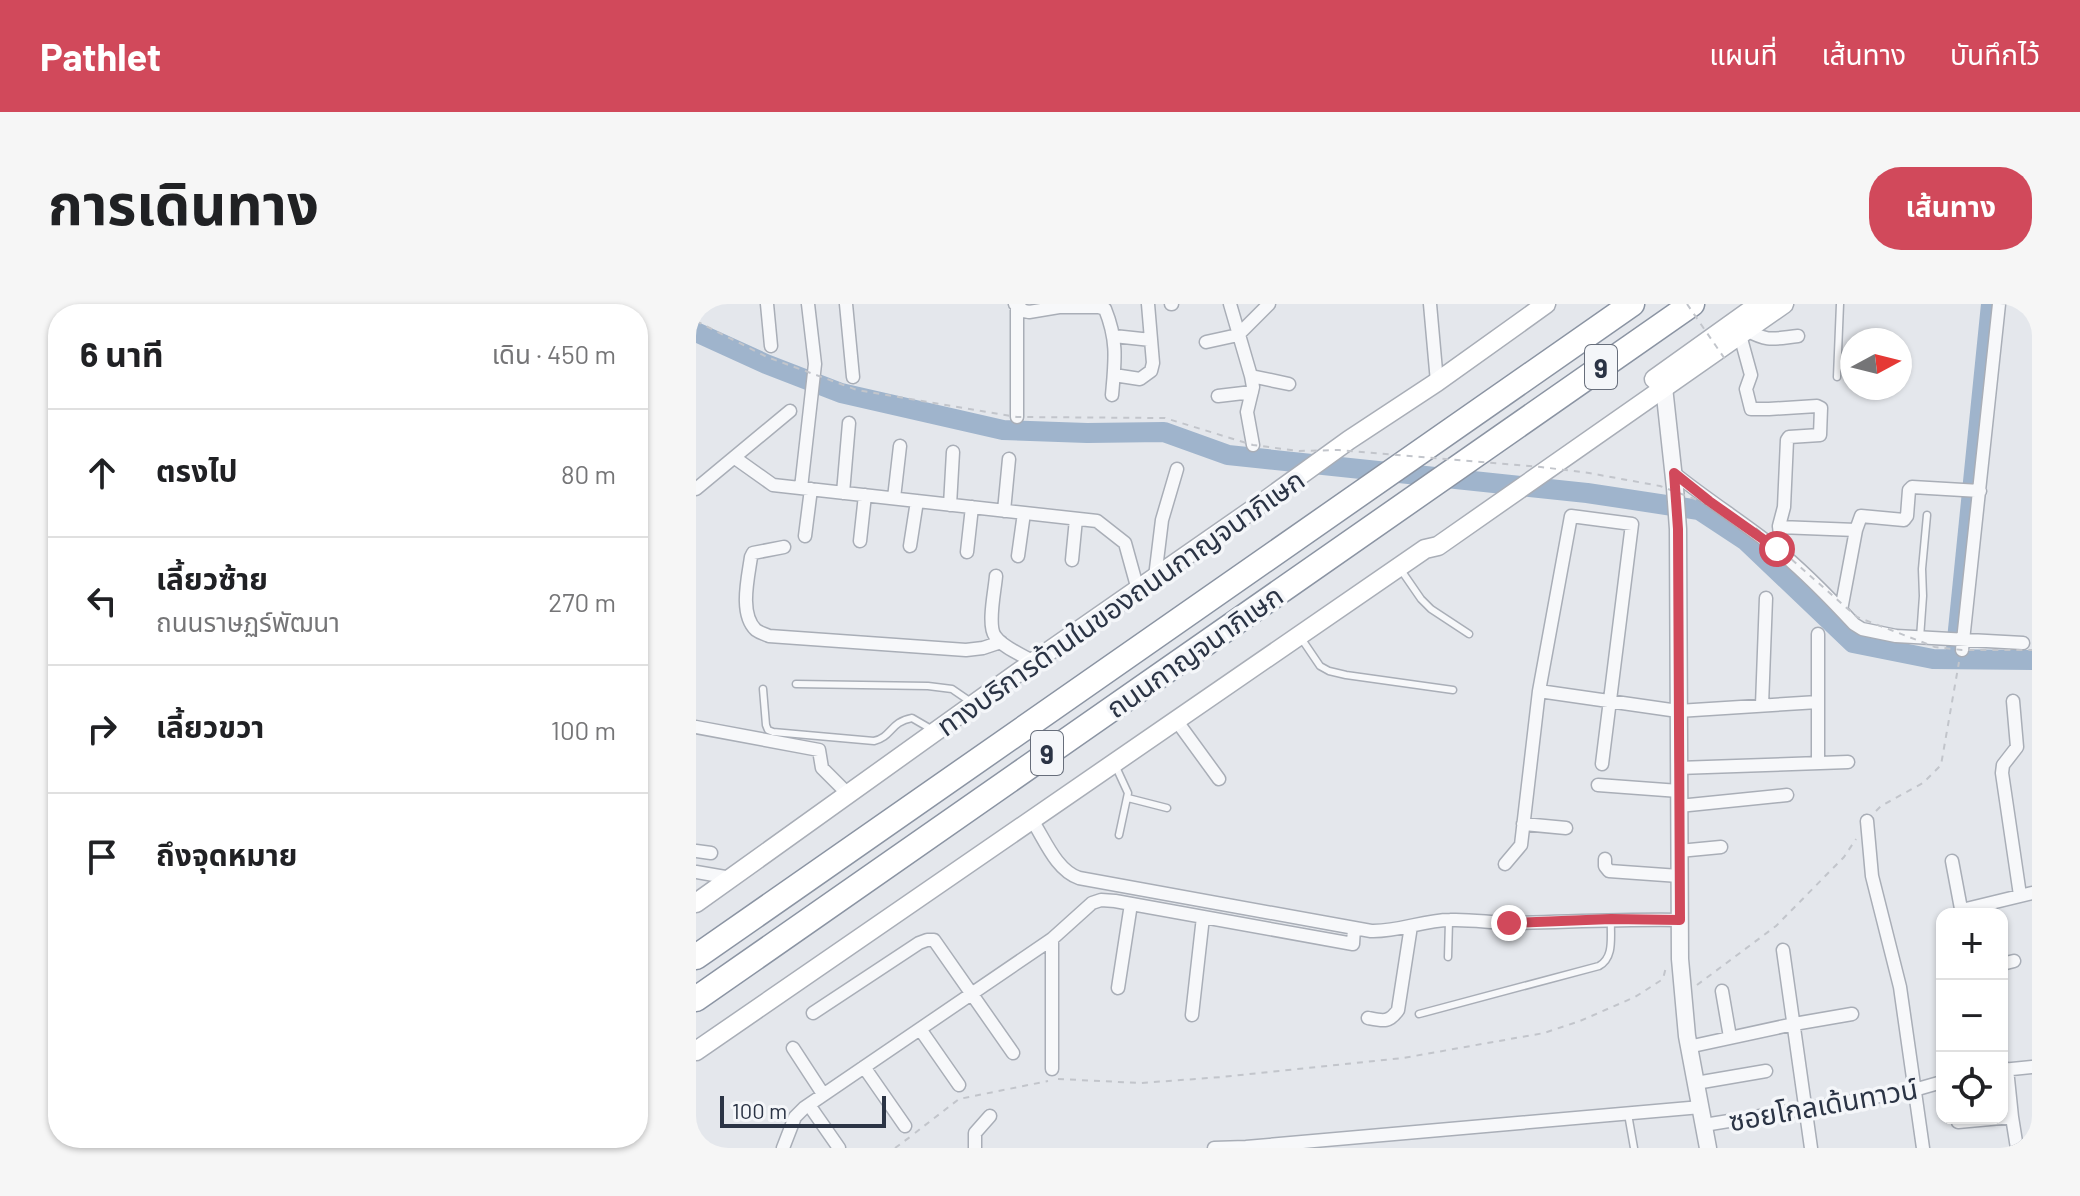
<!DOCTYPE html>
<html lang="th">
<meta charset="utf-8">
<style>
body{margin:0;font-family:Barlow,"Noto Sans Thai",sans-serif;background:#f6f6f6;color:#202124}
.controls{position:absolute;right:24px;bottom:24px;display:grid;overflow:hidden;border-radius:16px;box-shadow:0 2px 6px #0004}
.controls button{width:72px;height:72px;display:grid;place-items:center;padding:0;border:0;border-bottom:2px solid #e0e0e0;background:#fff;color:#202124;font:40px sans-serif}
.compass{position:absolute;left:1144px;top:24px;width:72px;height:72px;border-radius:50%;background:#fff;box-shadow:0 2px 6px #0004;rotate:83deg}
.scale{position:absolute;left:24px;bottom:20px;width:166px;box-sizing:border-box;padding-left:8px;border:4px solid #2b3445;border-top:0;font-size:22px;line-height:28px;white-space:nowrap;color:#2b3445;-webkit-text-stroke:6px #f4f6f9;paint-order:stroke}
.stop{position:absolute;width:24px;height:24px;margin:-18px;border:6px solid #d1495b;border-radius:50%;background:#fff}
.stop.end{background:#d1495b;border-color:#fff;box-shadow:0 2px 8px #0008}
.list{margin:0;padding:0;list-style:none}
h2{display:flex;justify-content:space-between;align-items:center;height:104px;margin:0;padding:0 32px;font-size:34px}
h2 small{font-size:26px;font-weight:400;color:#757577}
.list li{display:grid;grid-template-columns:52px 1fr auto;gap:24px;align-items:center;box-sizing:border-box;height:128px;padding:0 32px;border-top:2px solid #e0e0e0}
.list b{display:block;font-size:30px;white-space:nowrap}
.list p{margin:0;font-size:26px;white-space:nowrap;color:#757577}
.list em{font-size:26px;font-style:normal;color:#757577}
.icon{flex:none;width:44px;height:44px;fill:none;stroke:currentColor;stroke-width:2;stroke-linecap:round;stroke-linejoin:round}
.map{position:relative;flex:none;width:1336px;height:844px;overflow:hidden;border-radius:32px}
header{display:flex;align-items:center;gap:48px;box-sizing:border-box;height:112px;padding:0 40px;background:#d1495b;color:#fff}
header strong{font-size:38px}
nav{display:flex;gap:44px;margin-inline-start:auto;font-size:28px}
.intro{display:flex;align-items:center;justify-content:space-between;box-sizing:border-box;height:192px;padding:0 48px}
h1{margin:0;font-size:56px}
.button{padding:20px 36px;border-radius:32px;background:#d1495b;color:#fff;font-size:28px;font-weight:700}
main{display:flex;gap:48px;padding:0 48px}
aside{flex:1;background:#fff;border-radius:32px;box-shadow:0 2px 6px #0004}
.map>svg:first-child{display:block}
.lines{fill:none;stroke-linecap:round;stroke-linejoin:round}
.canal{stroke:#9fb4cc;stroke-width:12}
.river{stroke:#9fb4cc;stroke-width:20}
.service-casing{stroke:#a9aeb7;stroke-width:9}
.minor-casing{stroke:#a9aeb7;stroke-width:15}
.tertiary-casing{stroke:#a9aeb7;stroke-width:19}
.secondary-casing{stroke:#a9aeb7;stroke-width:21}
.motorway-casing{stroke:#8b94a3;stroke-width:27}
.path{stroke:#c2c5cb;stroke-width:2;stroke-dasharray:6 6;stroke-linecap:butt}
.service{stroke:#f7f8fa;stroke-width:6}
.minor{stroke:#f7f8fa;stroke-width:12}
.tertiary{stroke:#f7f8fa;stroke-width:16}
.secondary{stroke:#fff;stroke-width:18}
.motorway{stroke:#fff;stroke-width:24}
.path-bridge{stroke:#c2c5cb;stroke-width:2;stroke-dasharray:6 6;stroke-linecap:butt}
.route{stroke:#d1495b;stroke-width:10}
.labels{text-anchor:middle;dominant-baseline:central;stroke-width:7;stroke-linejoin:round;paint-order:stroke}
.shield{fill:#f4f6f9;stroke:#676e7b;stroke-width:2}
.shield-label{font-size:26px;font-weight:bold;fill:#2b3445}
.street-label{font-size:28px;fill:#2b3445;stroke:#f4f6f9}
</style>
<header>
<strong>Pathlet</strong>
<nav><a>แผนที่</a><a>เส้นทาง</a><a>บันทึกไว้</a></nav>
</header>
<div class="intro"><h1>การเดินทาง</h1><a class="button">เส้นทาง</a></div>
<main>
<aside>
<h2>6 นาที<small>เดิน · 450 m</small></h2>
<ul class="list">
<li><svg class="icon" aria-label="ahead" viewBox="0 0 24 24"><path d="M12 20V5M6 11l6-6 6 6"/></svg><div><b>ตรงไป</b></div><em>80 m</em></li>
<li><svg class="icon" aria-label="left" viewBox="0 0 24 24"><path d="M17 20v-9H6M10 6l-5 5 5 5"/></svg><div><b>เลี้ยวซ้าย</b><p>ถนนราษฏร์พัฒนา</p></div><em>270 m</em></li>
<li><svg class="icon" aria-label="right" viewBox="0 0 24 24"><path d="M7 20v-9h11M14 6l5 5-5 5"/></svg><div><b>เลี้ยวขวา</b></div><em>100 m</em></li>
<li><svg class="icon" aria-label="arrive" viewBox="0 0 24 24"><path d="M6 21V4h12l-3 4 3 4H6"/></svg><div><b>ถึงจุดหมาย</b></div></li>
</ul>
</aside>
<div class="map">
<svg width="1336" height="844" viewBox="0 0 1336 844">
<rect width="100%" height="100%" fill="#e4e7ec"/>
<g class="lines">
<!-- canal -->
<path class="canal" d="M1255 355 1291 0"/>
<!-- river -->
<path class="river" d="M0 28 70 60 145 89 307 126 391 129 468 128 532 151 891 189 1003 206 1050 237 1157 339 1237 355 1336 356"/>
<defs>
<path id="service" d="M1141 73 1144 0
M705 266 725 295 735 305 773 330
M605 334 624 362 633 367 650 371 757 386
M1224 334 1227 292 1226 265 1231 211
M100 380 232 382 256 385 275 398
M67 385 70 421 72 426 77 428 178 437C196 433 194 418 216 414L235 425
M420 463 432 489 423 531
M432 494 471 504
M752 653 753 617
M723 710 903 662C919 653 914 632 915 615
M932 810 938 844"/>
<path id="minor" d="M71 0 75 42
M150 0 157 73
M319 0 328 7 333 8 363 3H403L409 5C422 37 419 57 416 91
M475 0H476
M534 0 555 72 557 83 551 108 557 141
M734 0 741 78
M321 2V113
M0 3 6 0
M1050 26C1073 38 1076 35 1102 32
M1044 31 1055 71 1050 85 1055 105H1073L1121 102 1125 104 1124 131 1093 133 1091 136 1088 203 1083 222 1085 240 1083 247
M418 32 455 36
M510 38 542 31 573 0
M418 71 444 75 455 67 457 59 452 0
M555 72 593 80
M522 92 556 88
M39 154 77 181 401 217 429 239 442 286
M978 169C1010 195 1045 217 1078 243 1107 266 1133 293 1158 320L1166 325 1200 332 1327 339
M105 184 119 60 112 0
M0 185 94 107
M147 189 153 119
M198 194 204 142
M254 201 257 148
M308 207 313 155
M1083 223 1160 226
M109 232 115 185
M164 237 169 191
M214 242 221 197
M88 243 57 249 55 253C52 274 43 310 60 326 64 329 69 330 73 332L270 346 287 344 305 338
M271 248 276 203
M322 252 328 209
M376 256 380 215
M300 272C299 286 291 321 299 332 306 343 326 351 338 358
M459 273 466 216 481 165
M1145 306 1160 226 1165 212 1208 216 1211 212 1213 186 1216 183 1284 187
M1266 346 1303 0
M843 387 982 407 1122 398V330
M1317 397 1321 443 1307 461 1306 469 1324 591
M1066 401 1070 294
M480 416 523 475
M0 423 123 446 126 464 152 490
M1122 459V398
M982 464 1152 458
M902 481 983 487
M983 502 1091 491
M336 516C349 536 360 566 383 574L675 627C703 628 727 616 754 616 775 615 796 619 816 619 872 618 928 615 984 616
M1171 517 1176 572 1204 683 1227 844
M827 520 870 524
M0 547 15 549
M983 547 1025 543
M909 555V562L913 567 983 572
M1256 557 1266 610
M809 560 825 541 843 387 875 212 936 220 906 460
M0 568 35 574
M1266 606 1336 589
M356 635V765
M1087 646 1115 844
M1306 660 1318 657
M422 684 435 600
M1026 687 1034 733
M117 709 223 639 231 636H238L317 749
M496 711 507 613
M672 714C687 717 693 719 702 706L715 622
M224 725 263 781
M992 743 1098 720 1156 710
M97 744 127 790
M168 763 209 822
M1311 765 1316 813 1321 844
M1306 766 1336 763
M1000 779 1070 767
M113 801 143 844
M1262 818 1316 813
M1008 821 1163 796 1225 784 1246 778
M87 844 99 813 108 804 356 635 396 599 405 596 419 597 657 640 658 624
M279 844V829L294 812
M518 844 550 843 1005 803"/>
<path id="tertiary" d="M968 83 979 184 982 225 984 655 991 732 1012 844"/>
<path id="secondary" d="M958 75 1063 0
M0 599 317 372 563 201 653 136 741 78 850 0
M0 747 729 245 742 242 1088 0"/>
<path id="motorway" d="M0 653 936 0
M0 695 996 0"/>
</defs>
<!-- service casing -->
<use href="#service" class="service-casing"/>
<!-- minor casing -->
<use href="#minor" class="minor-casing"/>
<!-- tertiary casing -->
<use href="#tertiary" class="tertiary-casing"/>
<!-- secondary casing -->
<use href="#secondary" class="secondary-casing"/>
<!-- motorway casing -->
<use href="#motorway" class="motorway-casing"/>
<!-- path -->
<path class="path" d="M1180 507 1185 502 1227 479 1245 461 1263 358
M1001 681 1080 622 1148 553 1160 535
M362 775 445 779 526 773 707 754 848 729 884 717 939 693 967 675 970 663
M219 829 263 795 352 777
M199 844 214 833"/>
<!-- service -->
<use href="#service" class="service"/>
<!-- minor -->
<use href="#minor" class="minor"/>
<!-- tertiary -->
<use href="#tertiary" class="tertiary"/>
<!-- secondary -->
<use href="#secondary" class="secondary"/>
<!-- motorway -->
<use href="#motorway" class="motorway"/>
<!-- path-bridge -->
<path class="path-bridge" d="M991 0 1031 58
M0 17 71 53 161 86 321 113 469 114 557 141 603 147 643 146 845 163 893 169 964 182 1007 198 1061 225 1161 313 1239 343 1266 346H1336"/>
</g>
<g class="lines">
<!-- route -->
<path class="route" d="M813 619 915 615 984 616 982 225 978 169 1013 197 1081 245"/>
</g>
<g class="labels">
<!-- shield labels -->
<g class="shield">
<rect x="889" y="41" width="32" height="44" rx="6"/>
<rect x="335" y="427" width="32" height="44" rx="6"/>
</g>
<g class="shield-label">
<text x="905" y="63">9</text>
<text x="351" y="449">9</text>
</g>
<!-- street labels -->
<g class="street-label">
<text transform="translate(424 298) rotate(-35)">ทางบริการด้านในของถนนกาญจนาภิเษก</text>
<text transform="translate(498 347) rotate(-35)">ถนนกาญจนาภิเษก</text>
<text transform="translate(1127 800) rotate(-10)">ซอยโกลเด้นทาวน์</text>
</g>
</g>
</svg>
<div class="controls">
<button>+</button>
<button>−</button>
<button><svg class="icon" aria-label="locate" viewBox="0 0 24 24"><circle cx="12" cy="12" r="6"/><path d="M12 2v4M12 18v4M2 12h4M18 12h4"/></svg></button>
</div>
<svg class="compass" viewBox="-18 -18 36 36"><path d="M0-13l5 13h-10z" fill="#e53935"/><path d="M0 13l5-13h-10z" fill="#757577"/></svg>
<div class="scale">100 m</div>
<div class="stop" style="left:1081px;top:245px"></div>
<div class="stop end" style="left:813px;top:619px"></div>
</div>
</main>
